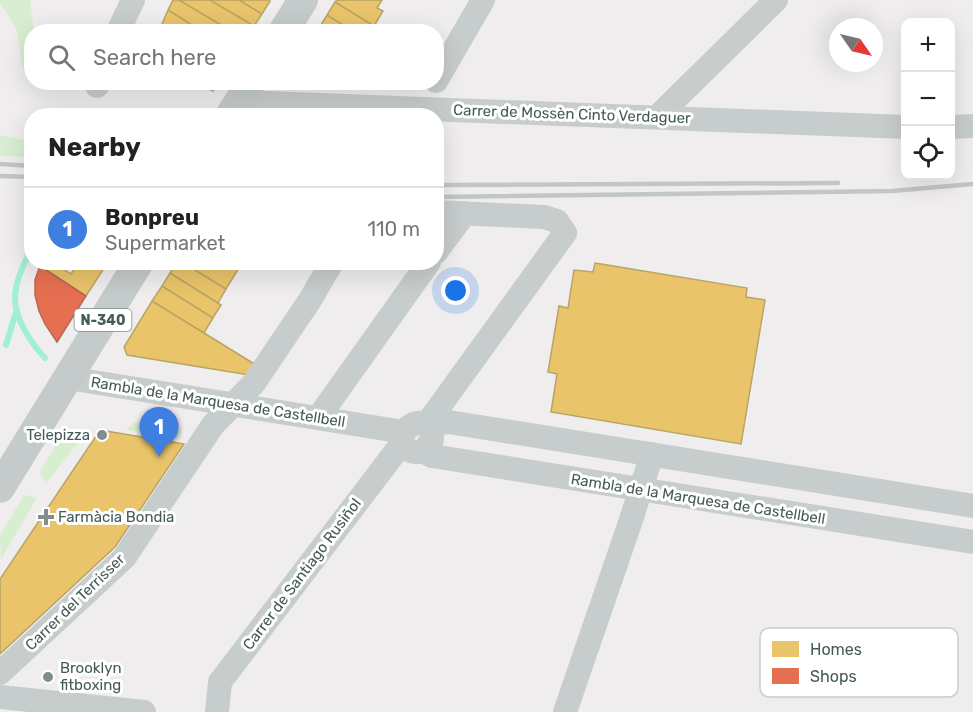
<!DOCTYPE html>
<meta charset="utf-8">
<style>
body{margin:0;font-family:Rubik,sans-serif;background:#f6f6f6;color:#222}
.controls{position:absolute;right:18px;top:18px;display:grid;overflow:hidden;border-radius:12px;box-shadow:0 6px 24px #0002}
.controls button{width:54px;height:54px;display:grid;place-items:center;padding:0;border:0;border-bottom:2px solid #e0e0e0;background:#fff;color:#222;font:30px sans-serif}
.compass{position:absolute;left:829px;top:18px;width:54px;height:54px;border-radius:50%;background:#fff;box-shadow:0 6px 24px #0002;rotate:124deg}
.you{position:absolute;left:456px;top:291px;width:21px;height:21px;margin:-15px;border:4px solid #fff;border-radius:50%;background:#1a73e8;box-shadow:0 0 0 9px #1a73e833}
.badge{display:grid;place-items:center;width:39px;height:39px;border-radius:50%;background:#b45309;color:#fff;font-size:20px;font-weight:700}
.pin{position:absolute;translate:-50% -50px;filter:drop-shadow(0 2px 3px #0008)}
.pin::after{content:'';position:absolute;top:32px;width:21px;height:18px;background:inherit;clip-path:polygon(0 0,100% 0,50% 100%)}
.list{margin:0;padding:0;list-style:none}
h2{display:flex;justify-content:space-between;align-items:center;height:78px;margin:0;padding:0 24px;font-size:26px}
h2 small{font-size:20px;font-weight:400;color:#767676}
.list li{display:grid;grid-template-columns:39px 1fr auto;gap:18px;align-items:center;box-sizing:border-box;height:84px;padding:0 24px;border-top:2px solid #e0e0e0}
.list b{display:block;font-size:22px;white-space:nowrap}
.list p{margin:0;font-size:20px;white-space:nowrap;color:#767676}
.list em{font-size:20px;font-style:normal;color:#767676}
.icon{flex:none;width:33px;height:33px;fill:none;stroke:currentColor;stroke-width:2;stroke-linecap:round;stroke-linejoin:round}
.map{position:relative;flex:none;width:973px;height:712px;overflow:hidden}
.search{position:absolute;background:#fff;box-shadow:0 6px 24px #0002;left:24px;top:24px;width:420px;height:66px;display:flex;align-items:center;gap:15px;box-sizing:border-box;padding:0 21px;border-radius:24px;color:#767676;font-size:22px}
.panel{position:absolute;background:#fff;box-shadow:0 6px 24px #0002;left:24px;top:108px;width:420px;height:162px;border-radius:24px}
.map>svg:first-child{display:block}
.green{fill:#d7efd0}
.homes{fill:#e9c46a;stroke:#b8a465;stroke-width:1.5}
.shops{fill:#e76f51;stroke:#b66953;stroke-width:1.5}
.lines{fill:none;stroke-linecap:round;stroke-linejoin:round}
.stream{stroke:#a2f0d2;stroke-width:6}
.minor{stroke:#c7cdcc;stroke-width:24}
.major{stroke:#c4cbca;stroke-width:30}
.rail{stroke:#c2c7c6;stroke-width:4.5}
.poi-dot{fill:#808e8c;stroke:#fff;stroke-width:2}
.labels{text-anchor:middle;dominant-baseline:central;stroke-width:6;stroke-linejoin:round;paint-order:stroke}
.shield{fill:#fff;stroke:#7c8c8a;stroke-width:1.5}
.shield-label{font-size:14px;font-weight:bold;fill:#445b58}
.street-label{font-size:15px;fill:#445b58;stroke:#fff}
.poi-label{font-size:15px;fill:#445b58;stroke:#fff;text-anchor:start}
.key{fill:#fff;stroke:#c7cecd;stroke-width:1.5}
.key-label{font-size:16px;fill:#445b58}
</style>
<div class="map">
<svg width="973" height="712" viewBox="0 0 973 712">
<rect width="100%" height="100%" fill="#efedee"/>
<!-- green -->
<path class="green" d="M0 0H30L34 31 32 32V82L41 83 42 88C16 79 23 50 16 29 12 20 6 12 0 4Z
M0 135 31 142V157L0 156Z
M134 422 182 429 180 438 126 430Z
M64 430 84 435 47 482 39 474Z
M24 495 37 498 1 559 0 535Z"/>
<!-- homes -->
<path class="homes" d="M173 0H179L233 32H203L168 10Z
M179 0H210L254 26 251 32H233Z
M210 0H239L262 14 254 26Z
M239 0H269L270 1 262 14Z
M337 0H382L377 8 383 11 374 26 335 2Z
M335 2 374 26 371 32H354L327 15Z
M168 10 200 30 159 31Z
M327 15 354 32H325L319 28Z
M194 82H218L213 91Z
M290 82H334L333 86 291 85Z
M41 262H66L62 268 71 274 76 266 70 262H108L86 296 40 266Z
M177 262H182L226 289 218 303 170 273Z
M182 262H241L242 263 226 289Z
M241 262H257L253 269Z
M595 263 747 288 746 297 765 300 741 444 551 412 557 374 548 372 559 306 568 308 574 270 593 272Z
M170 273 221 305 213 318 162 286Z
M162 286 213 318 204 333 152 301Z
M152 301 256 365 249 375 127 355 124 347Z
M100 430 184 444 115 547 0 654V579Z"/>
<!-- shops -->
<path class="shops" d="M40 266 86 296 57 342 45 324 39 311 35 295V280Z"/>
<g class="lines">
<!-- stream -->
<path class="stream" d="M32 247C25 262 16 279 15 296 14 318 31 343 45 358
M6 345 17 309"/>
<!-- minor -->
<path class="minor" d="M118 32 133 0
M436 81 483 0
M97 86 98 82
M239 102 906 127
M657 117 776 0
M950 127 973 126
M436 252 465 213
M68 378 404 432
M318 418 429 262
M426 425 565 233 557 221 544 217 436 212
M430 429 439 423 449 422 973 506
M423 452 432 440C432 405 385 432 409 450 415 454 418 451 423 452 426 452 429 455 432 456L973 542
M0 673 124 558 213 425 254 383 310 300 332 262
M0 697 144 712
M217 712 220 682 403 442
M565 712 631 520 652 454"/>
<!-- major -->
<path class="major" d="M283 32 303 0
M230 116 251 82
M0 488 139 262"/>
<!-- rail -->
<path class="rail" d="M0 164 32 166
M0 176 32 177
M436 185 838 183
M436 197 892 191 973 184"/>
</g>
<!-- markers -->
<g class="poi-dot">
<circle cx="102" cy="435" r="6"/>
<path d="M43 508h6v6h6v6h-6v6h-6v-6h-6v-6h6z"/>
<circle cx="48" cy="677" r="6"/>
</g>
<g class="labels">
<!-- shield labels -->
<rect class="shield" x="74.5" y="309" width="57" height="22" rx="4.5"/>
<g class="shield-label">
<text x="103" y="320">N-340</text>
</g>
<!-- street labels -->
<g class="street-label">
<text transform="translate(572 114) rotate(2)">Carrer de Mossèn Cinto Verdaguer</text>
<text transform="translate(218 402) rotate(9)">Rambla de la Marquesa de Castellbell</text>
<text transform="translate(698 499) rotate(9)">Rambla de la Marquesa de Castellbell</text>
<text transform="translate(302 574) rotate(-53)">Carrer de Santiago Rusiñol</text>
<text transform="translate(75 602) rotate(-44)">Carrer del Terrisser</text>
</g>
<!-- poi labels -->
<g class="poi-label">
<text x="90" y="435" text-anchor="end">Telepizza</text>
<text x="58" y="517">Farmàcia Bondia</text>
<text x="60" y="668">Brooklyn<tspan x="60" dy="17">fitboxing</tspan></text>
</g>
</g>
<!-- legend -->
<rect x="760" y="628" width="198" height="69" rx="9" class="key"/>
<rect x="772" y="641" width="27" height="16" fill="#e9c46a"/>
<rect x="772" y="668" width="27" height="16" fill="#e76f51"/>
<g class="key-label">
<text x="810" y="655">Homes</text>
<text x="810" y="682">Shops</text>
</g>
</svg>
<div class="controls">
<button>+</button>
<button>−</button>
<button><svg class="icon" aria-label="locate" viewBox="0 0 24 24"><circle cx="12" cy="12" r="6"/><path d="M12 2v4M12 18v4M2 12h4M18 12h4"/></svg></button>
</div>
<svg class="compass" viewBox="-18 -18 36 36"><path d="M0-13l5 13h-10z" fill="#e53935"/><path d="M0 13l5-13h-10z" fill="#767676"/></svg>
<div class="you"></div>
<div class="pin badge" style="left:159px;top:457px;background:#3f7fe0">1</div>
<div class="search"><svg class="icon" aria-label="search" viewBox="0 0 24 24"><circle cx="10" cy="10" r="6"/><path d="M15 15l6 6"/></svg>Search here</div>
<section class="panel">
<h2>Nearby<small></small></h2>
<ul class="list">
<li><span class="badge" style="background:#3f7fe0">1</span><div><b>Bonpreu</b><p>Supermarket</p></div><em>110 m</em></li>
</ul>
</section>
</div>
